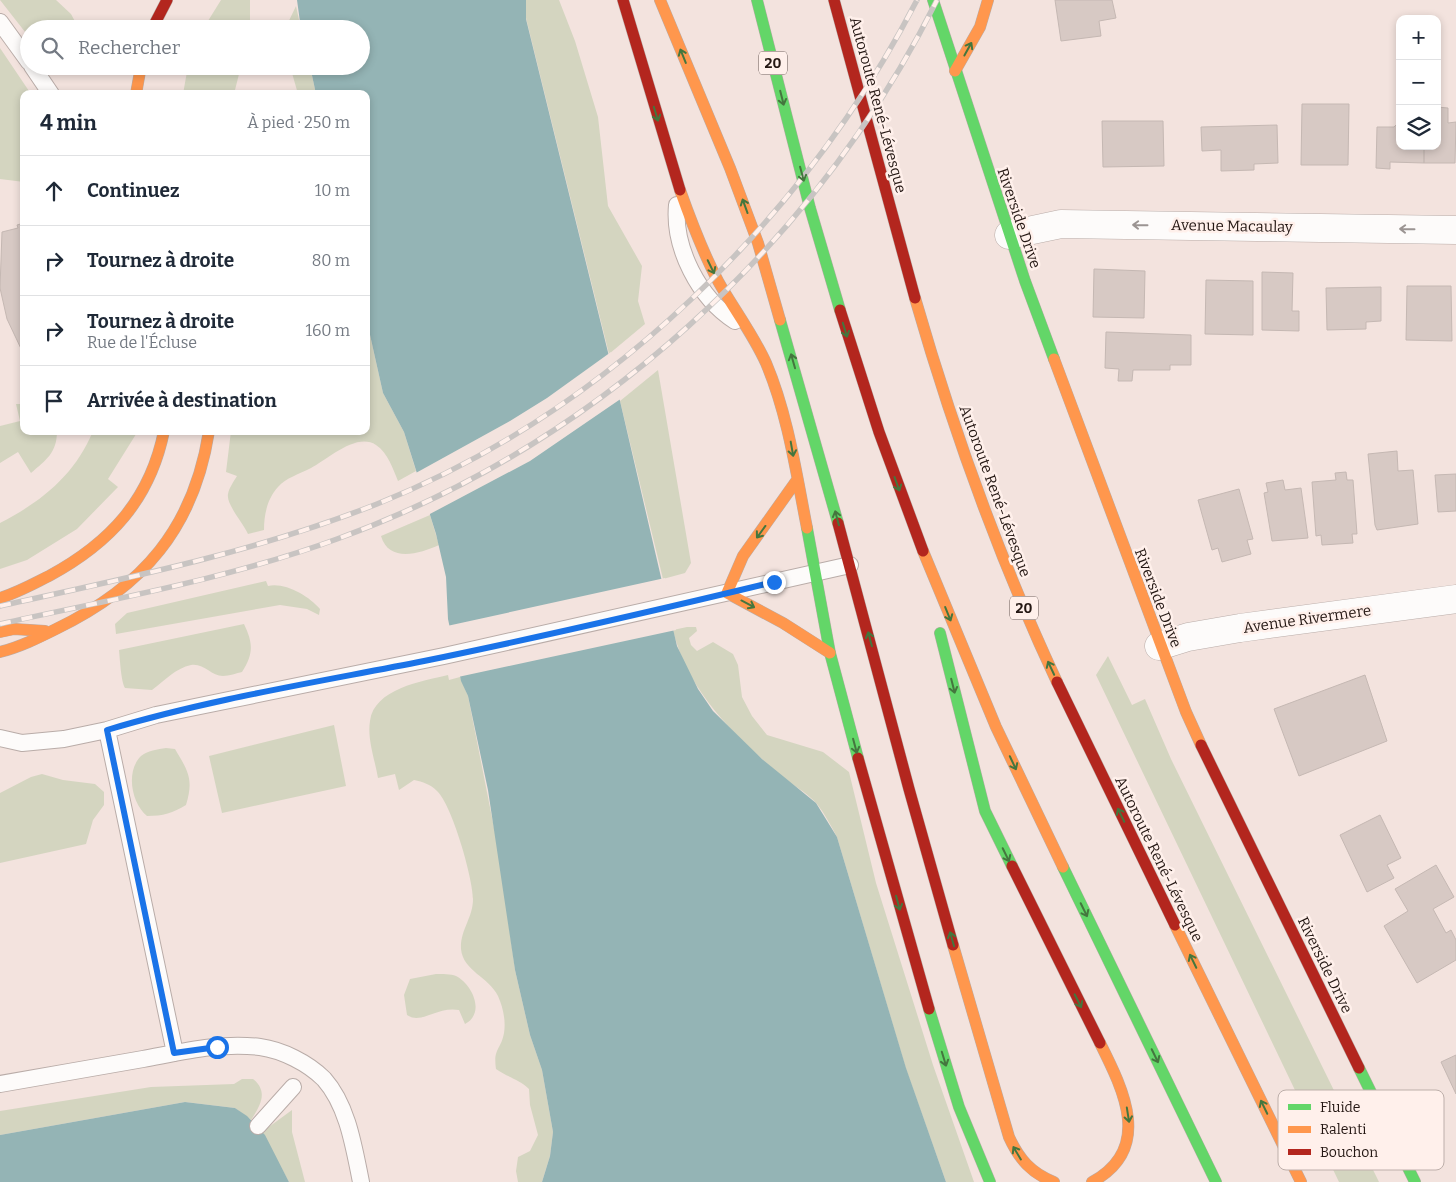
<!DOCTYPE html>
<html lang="fr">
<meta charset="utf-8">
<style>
body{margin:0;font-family:Bitter,serif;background:#f2f2f3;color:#1f2937}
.controls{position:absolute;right:15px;top:15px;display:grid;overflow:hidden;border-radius:10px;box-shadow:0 2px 8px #0003}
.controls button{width:45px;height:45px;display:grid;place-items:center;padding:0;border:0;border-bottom:1px solid #e0e1e3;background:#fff;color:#1f2937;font:25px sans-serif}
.stop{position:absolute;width:15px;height:15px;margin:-11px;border:4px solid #1a73e8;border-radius:50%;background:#fff}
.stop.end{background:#1a73e8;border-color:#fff;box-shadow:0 1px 5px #0008}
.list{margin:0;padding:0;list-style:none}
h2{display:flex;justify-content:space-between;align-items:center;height:65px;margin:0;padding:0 20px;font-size:21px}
h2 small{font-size:16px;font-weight:400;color:#747a83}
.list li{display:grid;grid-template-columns:32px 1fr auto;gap:15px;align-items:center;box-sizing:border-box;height:70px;padding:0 20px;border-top:1px solid #e0e1e3}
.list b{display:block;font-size:19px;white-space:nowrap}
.list p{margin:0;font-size:16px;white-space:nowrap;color:#747a83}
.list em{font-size:16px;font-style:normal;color:#747a83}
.icon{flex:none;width:28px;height:28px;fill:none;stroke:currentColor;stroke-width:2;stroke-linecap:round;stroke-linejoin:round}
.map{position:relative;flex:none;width:1456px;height:1182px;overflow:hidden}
.search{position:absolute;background:#fff;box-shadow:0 2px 8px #0003;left:20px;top:20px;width:350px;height:55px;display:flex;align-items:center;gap:12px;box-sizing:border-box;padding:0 18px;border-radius:28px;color:#747a83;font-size:19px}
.panel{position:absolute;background:#fff;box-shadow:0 2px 8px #0003;left:20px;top:90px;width:350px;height:345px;border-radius:10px}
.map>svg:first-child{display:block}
.green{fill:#d4d5c0}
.water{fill:#94b4b5}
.pier{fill:#f3e3de}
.building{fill:#d7c9c4;stroke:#c5b8b3}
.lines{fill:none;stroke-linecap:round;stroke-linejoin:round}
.lane-casing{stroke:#b9aca8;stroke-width:18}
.street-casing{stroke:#b9aca8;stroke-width:29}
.fast-casing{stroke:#b9aca8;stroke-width:12}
.slow-casing{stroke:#b9aca8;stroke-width:12}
.jam-casing{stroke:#b9aca8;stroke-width:12}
.lane{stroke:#fdfbfa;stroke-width:16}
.street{stroke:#fdfbfa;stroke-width:28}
.fast{stroke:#63d668;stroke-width:11}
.slow{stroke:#ff974d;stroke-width:11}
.jam{stroke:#b3261e;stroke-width:11}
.rail-casing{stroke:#c8c4c2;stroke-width:5.5}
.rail{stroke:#fff0eb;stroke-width:4;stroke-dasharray:11;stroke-linecap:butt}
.oneway{stroke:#44763e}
.oneway2{stroke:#9b9492}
.route{stroke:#1a73e8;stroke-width:6}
.labels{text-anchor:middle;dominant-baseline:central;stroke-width:5;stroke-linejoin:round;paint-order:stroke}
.shield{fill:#fff0eb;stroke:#665854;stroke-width:1}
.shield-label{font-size:14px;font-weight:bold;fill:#241713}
.street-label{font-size:15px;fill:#241713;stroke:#fff0eb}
.key{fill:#fff0eb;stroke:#bdafaa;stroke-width:1}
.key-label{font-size:14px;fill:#241713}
</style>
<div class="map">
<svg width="1456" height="1182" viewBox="0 0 1456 1182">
<rect width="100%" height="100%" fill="#f3e3de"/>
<!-- green -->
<path class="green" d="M0 0H56L71 14 79 29H29V37Z
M221 0H250V29H203Z
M526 0H559L575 41 598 117 608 206 642 266 638 301 645 324 609 354 526 18Z
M296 6 301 29H285Z
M0 48 31 94H24V182L0 179Z
M188 66H241L234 94H183Z
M290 66H310L316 94H298Z
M366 317 383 393 404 432 416 471 398 481C393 469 388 453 376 445 356 432 327 460 311 468 299 474 286 478 278 487 267 499 264 515 264 530L248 534C243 523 226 504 228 494 229 488 234 481 237 476L226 472 231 431H366Z
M658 370 691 563 685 573 663 579 620 401Z
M16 404H24V431H57C57 453 46 460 31 473L18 452 0 463V426L20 421Z
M93 431H138L108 479 118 487 77 529 27 560 0 569V523C41 502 75 475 93 431Z
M430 515 439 545C419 554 389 563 381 536Z
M266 581 268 586C285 582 309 596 320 609L319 615 307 609 280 605 116 634 115 624 127 613Z
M244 624C253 643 254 653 242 672 237 673 229 676 223 676 211 676 204 663 191 665 176 668 164 681 152 690L125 688C121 681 120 660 119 650Z
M687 627H696L697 631 689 638 691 645 697 651 713 642 733 654 738 665 742 697 752 716 767 735 823 752 849 772 876 883 933 1065 974 1182H946L906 1069 837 837C831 826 825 814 817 804 807 792 790 784 778 773 733 734 687 690 673 630Z
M1108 656 1132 705 1145 699 1171 759 1379 1182H1339L1096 675Z
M448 675 449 680 460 677 468 696 500 858 515 970 530 1035 542 1070 553 1132 550 1156 542 1182H518L516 1171 518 1157 530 1151 538 1135 530 1105 529 1089C519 1079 507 1077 496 1069 493 1048 501 1050 504 1033 506 1021 503 1007 498 996 489 977 463 971 461 949 460 930 473 918 473 899 473 878 452 805 437 791 430 784 423 782 414 780L399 790 395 774 378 778C375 760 367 739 370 721 374 689 422 681 448 675Z
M334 725 346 786 222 813 209 756Z
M166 748 175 749C188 771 194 779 186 805 173 813 163 816 147 816 132 804 125 772 141 756 147 751 158 749 166 748Z
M42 774 63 780 95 784 104 792V805L93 820 86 844 0 863V793L31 777Z
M436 974C442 974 451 974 456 976 472 984 486 1013 465 1024L459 1010C437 1006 421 1025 407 1015L404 995 410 979Z
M242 1079H253C269 1092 260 1106 251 1120L235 1108 185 1102 0 1135V1111L151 1087 234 1084Z
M292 1110V1132L305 1182H289L262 1132Z"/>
<!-- water -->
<path class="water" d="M297 0H526V19L620 401 677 646 698 689 713 711 762 759 816 803 837 837 906 1068 946 1182H542L550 1156 553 1132 542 1070 530 1035 515 970 488 790 468 696 461 681 448 619 446 577 436 534 404 432 383 393 366 317V94H316L310 66H361V29H301Z
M185 1102 235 1108 247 1116 265 1135 289 1182H0V1135Z"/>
<!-- pier -->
<path class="pier" d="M611 352 622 398 530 461 428 515 414 474 510 421 547 398Z
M665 578 676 630 458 677 447 626Z"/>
<!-- building -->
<path class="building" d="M1055 0H1112L1116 18 1099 21 1101 36 1061 41Z
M1302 104H1349L1348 165H1301Z
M1437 107 1448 108V123L1456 122 1455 163H1424V146H1437Z
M1102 121H1163L1164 166 1103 167Z
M1398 123H1400V146H1424V163L1390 162V169L1376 168 1377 127H1394Z
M1277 125 1278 163 1254 164V170L1221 171V150L1202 151 1201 127Z
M24 223V355L7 319 0 288 2 232 18 228 17 225Z
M1094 269 1145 271 1144 318 1093 317Z
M1262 272 1293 273 1292 311H1299V331L1262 330Z
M1206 280 1253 281V335L1205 334Z
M1407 286H1451L1452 341 1406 340Z
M1381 287V321L1366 322V329L1327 330 1326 288Z
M1106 332 1191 335V365H1170V370H1133L1132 381H1118L1119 369 1105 368Z
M1397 451 1398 471 1413 470 1418 524 1377 530 1375 525 1368 454Z
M1346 472 1347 480H1353L1357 534H1352L1353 543 1322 545 1321 535 1316 536 1312 482 1336 480 1335 473Z
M1456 474V511L1438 512 1435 475Z
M1283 480 1285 490 1301 488 1308 538 1272 541 1264 493 1268 492 1266 483Z
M1239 489 1253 539 1247 540 1251 554 1222 562 1218 548 1212 550 1198 500Z
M1365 675 1387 741 1299 776 1274 709Z
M1380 815 1401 858 1387 865 1394 878 1367 892 1340 835Z
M1436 865 1454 897 1433 909 1446 933 1451 930 1456 940V960L1417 983 1384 926 1408 911 1395 889Z
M1456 1055V1094L1441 1062Z"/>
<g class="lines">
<defs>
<path id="lane" d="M0 22 29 62
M32 66 51 94
M677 205C673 248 699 298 735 321
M107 730 175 1053
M0 738 22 743 64 739 107 730 156 715 444 656 850 565
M0 1084C48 1076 95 1067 143 1059 181 1052 220 1042 260 1047 282 1050 308 1063 324 1079 348 1106 354 1148 361 1182
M258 1126 293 1087"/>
<path id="street" d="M1009 235 1061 224 1456 230
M1159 646 1188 637 1240 628 1456 599"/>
<path id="fast" d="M757 0 810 208 840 310
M933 0 1025 281 1054 359
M780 320 838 523
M807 528 830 653 858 758
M940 633 985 811 1012 866
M1063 867 1216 1182
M929 1009 959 1107 990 1182
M1359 1068 1415 1182"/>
<path id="slow" d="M660 0 730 168 758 243 780 320
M955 71 980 27 988 0
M136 94 141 66
M680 190C691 221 702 251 718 281 733 308 753 334 766 363 788 415 796 472 807 528
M915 298C953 430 999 558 1057 682
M1054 359 1186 712 1201 745
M797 480 743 556 727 593 783 623 830 653
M923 551 996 727 1063 867
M0 598C17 593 33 584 49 576 110 543 150 500 164 431
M0 632 14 629 45 631
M0 652C20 647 38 638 56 629 143 587 194 528 209 431
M1175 925 1301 1182
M953 945 1009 1137C1019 1159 1031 1173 1054 1182
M1092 1182C1153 1149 1124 1091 1100 1043"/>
<path id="jam" d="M623 0 680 190
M834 0 915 298
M152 29 167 0
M840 310 879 432 923 551
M838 523 909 789 953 945
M1057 682 1175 925
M1201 745 1359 1068
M858 758 929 1009
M1012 866 1100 1043"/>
</defs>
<!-- lane casing -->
<use href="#lane" class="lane-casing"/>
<!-- street casing -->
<use href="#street" class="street-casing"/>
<!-- fast casing -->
<use href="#fast" class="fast-casing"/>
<!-- slow casing -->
<use href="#slow" class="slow-casing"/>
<!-- jam casing -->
<use href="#jam" class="jam-casing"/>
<!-- lane -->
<use href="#lane" class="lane"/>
<!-- street -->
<use href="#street" class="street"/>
<!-- fast -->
<use href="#fast" class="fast"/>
<!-- slow -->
<use href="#slow" class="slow"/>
<!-- jam -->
<use href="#jam" class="jam"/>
<defs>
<path id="rail" d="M0 606C128 578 255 552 377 504 607 412 804 219 917 0
M0 624C113 599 228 579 337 539 596 445 815 245 937 0"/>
</defs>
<!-- rail casing -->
<use href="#rail" class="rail-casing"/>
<!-- rail -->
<use href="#rail" class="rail"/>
</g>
<!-- one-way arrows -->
<defs><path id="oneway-shaft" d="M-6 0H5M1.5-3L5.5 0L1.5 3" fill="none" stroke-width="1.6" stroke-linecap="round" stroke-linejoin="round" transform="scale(1.25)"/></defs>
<g class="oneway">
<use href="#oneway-shaft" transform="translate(968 49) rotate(-61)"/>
<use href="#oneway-shaft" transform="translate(683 56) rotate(-112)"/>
<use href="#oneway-shaft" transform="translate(782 98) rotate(76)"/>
<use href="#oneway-shaft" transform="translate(656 114) rotate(73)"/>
<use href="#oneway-shaft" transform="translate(802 174) rotate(75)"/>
<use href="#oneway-shaft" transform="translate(745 206) rotate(-110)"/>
<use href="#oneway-shaft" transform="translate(711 267) rotate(64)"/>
<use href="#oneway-shaft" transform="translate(845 330) rotate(73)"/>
<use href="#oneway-shaft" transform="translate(793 361) rotate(-106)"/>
<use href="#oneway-shaft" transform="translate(792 449) rotate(80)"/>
<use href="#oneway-shaft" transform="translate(897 484) rotate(70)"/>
<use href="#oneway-shaft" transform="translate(837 518) rotate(-105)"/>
<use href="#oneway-shaft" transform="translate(761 532) rotate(126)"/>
<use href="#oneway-shaft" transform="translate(748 604) rotate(28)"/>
<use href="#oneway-shaft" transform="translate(948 614) rotate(68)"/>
<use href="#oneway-shaft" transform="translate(870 639) rotate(-105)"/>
<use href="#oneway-shaft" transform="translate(1051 668) rotate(-115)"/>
<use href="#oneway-shaft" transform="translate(953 686) rotate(76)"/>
<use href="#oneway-shaft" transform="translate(855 746) rotate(75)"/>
<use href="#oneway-shaft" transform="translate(1013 763) rotate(65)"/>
<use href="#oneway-shaft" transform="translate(1121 815) rotate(-116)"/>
<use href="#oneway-shaft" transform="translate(1006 855) rotate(64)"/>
<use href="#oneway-shaft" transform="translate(898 903) rotate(75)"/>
<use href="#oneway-shaft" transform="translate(1084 910) rotate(64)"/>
<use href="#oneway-shaft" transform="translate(952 939) rotate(-106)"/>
<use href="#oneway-shaft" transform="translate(1193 961) rotate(-116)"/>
<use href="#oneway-shaft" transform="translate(1078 1001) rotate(63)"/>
<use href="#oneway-shaft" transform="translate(1155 1056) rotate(64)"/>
<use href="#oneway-shaft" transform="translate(944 1059) rotate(73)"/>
<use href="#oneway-shaft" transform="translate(1264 1107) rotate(-116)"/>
<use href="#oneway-shaft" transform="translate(1128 1115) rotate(81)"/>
<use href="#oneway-shaft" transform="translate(1017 1153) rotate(-121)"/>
</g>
<g class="oneway2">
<use href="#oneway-shaft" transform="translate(1140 225) rotate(-179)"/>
<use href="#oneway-shaft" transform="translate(1407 229) rotate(-179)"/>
</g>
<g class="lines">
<!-- route -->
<path class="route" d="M217 1047 174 1053 107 730C210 699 318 682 424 661 541 637 658 610 774 582"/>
</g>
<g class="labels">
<!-- shield labels -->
<g class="shield">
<rect x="759" y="51.5" width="28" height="23" rx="4"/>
<rect x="1010" y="596.5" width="28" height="23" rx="4"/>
</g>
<g class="shield-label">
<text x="773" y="63">20</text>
<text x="1024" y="608">20</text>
</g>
<!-- street labels -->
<g class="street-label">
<text transform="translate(878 105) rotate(75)">Autoroute René-Lévesque</text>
<text transform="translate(1019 218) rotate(71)">Riverside Drive</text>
<text transform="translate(1232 226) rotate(1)">Avenue Macaulay</text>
<text transform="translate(995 491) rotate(70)">Autoroute René-Lévesque</text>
<text transform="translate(1158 598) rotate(69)">Riverside Drive</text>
<text transform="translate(1307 619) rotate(-8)">Avenue Rivermere</text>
<text transform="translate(1159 859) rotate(64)">Autoroute René-Lévesque</text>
<text transform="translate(1325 965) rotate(64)">Riverside Drive</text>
</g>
</g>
<!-- legend -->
<rect x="1278" y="1090" width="166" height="80" rx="8" class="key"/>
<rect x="1288" y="1104" width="23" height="6" fill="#63d668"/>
<rect x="1288" y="1126" width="23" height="7" fill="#ff974d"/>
<rect x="1288" y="1149" width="23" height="6" fill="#b3261e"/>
<g class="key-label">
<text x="1320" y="1112">Fluide</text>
<text x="1320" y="1134">Ralenti</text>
<text x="1320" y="1157">Bouchon</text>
</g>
</svg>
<div class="controls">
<button>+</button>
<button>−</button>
<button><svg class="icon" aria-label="layers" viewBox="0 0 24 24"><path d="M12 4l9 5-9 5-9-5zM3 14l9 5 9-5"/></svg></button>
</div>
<div class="stop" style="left:217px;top:1047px"></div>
<div class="stop end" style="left:774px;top:582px"></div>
<div class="search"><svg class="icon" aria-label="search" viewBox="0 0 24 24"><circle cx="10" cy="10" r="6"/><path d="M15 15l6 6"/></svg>Rechercher</div>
<section class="panel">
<h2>4 min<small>À pied · 250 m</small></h2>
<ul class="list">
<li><svg class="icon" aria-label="ahead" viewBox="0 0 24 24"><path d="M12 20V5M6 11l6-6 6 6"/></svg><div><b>Continuez</b></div><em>10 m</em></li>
<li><svg class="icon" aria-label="right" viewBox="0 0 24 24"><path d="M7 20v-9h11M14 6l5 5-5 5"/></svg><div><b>Tournez à droite</b></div><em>80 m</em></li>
<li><svg class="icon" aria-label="right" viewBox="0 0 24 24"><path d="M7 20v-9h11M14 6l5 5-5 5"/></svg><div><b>Tournez à droite</b><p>Rue de l'Écluse</p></div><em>160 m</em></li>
<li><svg class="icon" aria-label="arrive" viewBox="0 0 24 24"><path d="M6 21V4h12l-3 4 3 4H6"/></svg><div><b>Arrivée à destination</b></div></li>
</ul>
</section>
</div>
